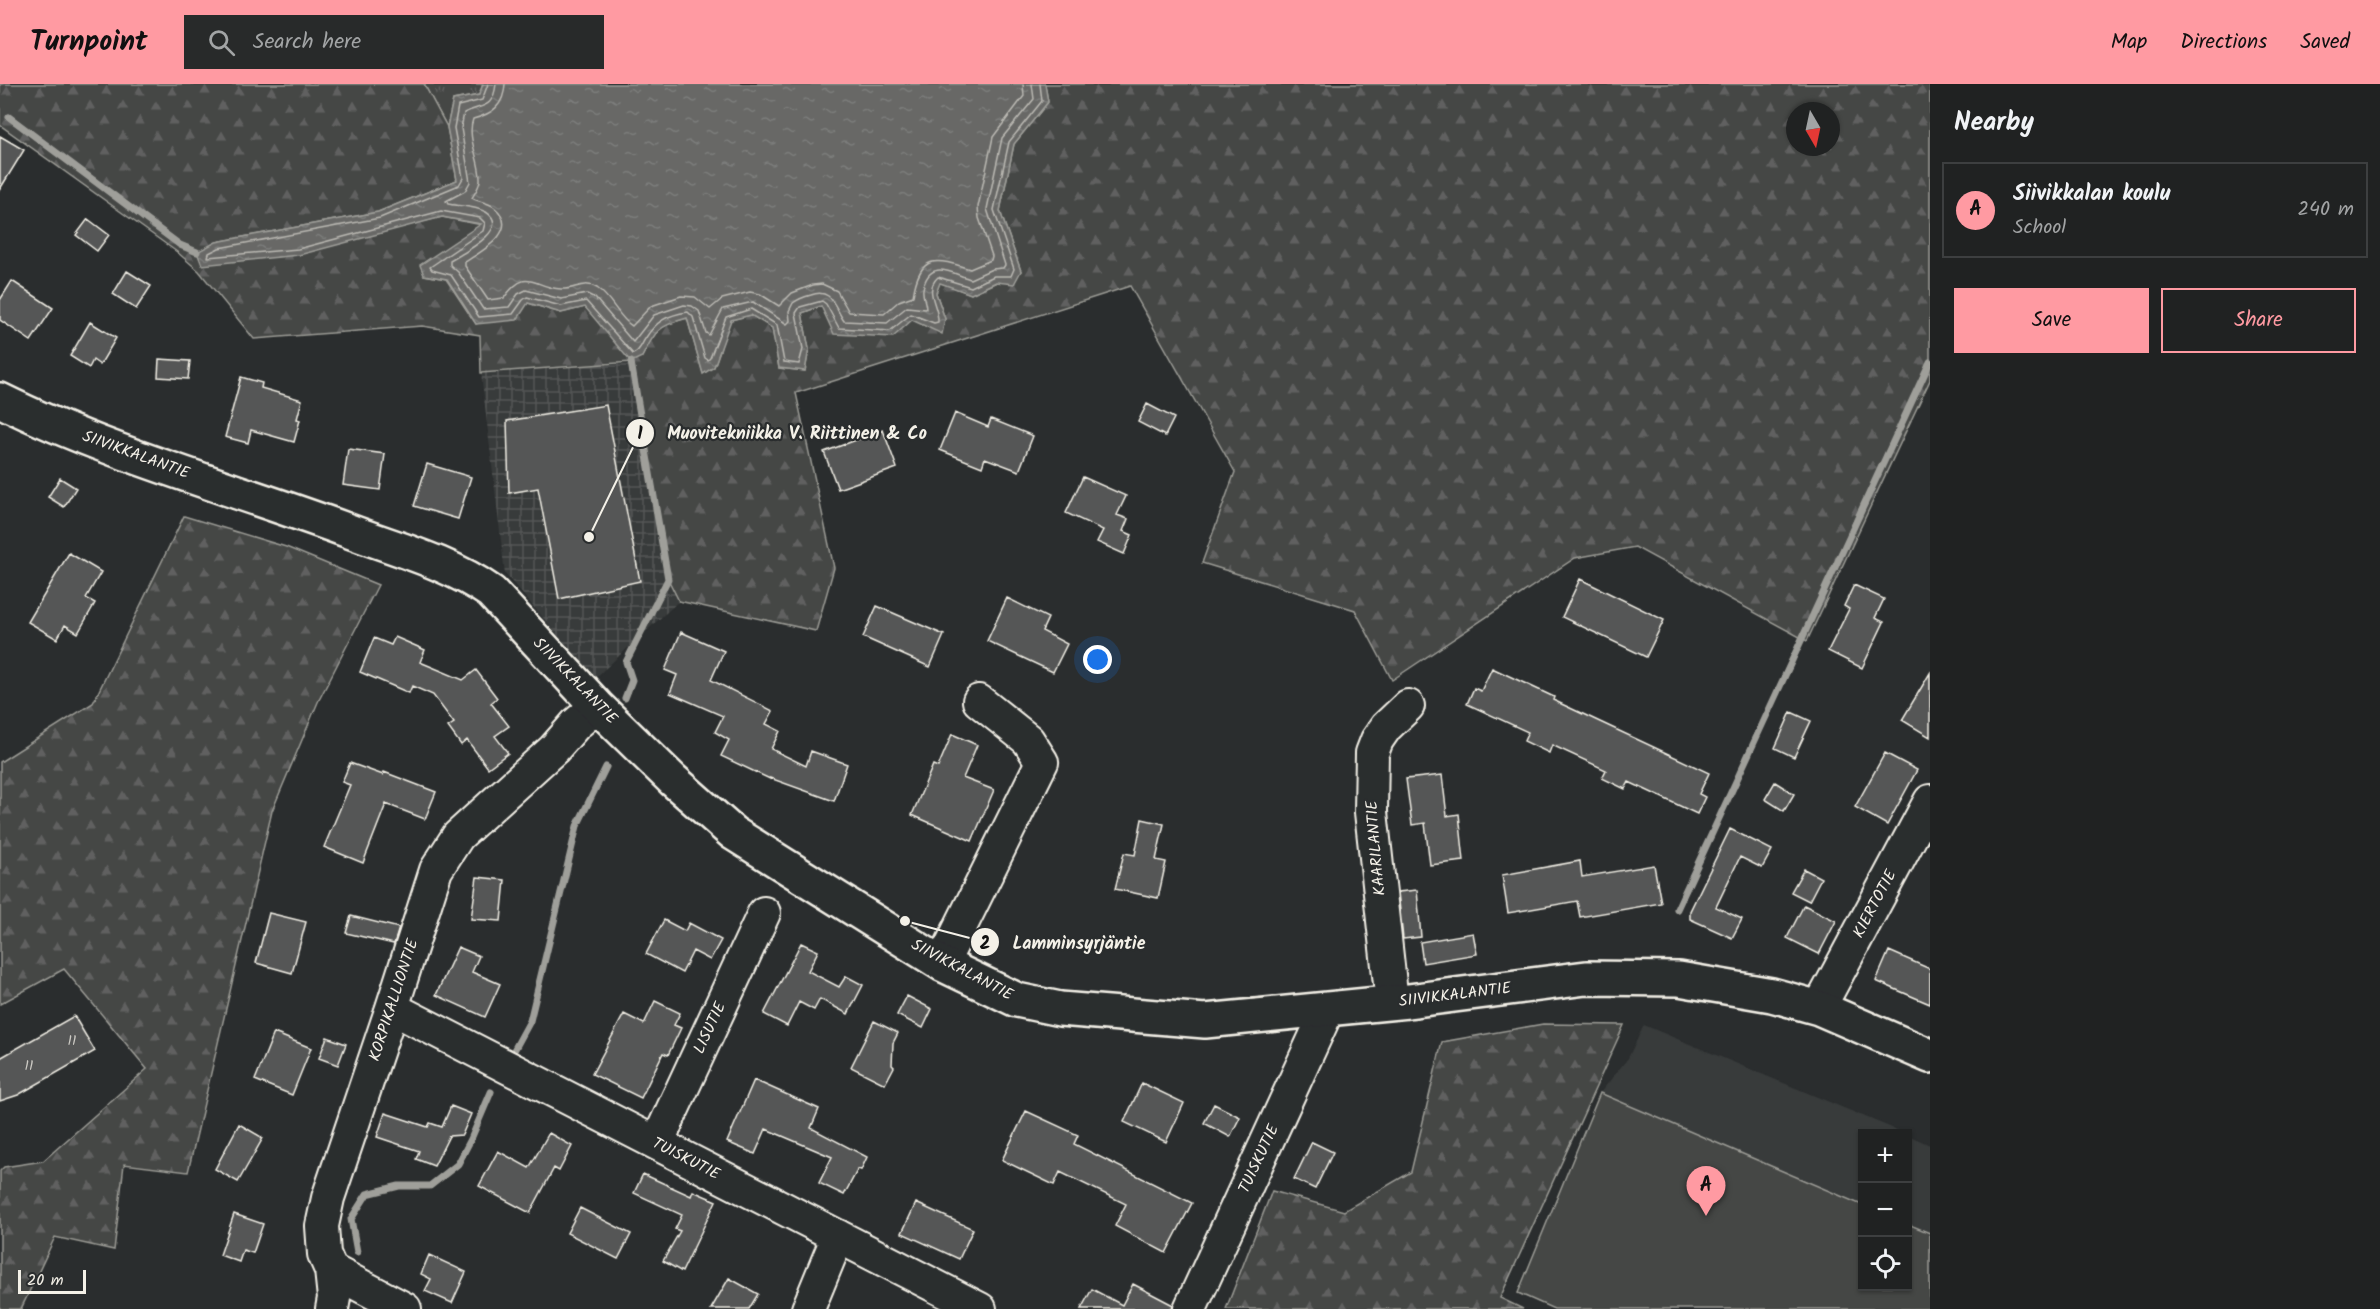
<!DOCTYPE html>
<meta charset="utf-8">
<style>
body{margin:0;font-family:Kalam,sans-serif;background:#282a2a;color:#f1f3f6}
.controls{position:absolute;right:18px;bottom:18px;display:grid;overflow:hidden;border-radius:0px;box-shadow:0 2px 4px #0004}
.controls button{width:54px;height:54px;display:grid;place-items:center;padding:0;border:0;border-bottom:2px solid #3d3f40;background:#202222;color:#f1f3f6;font:30px sans-serif}
.compass{position:absolute;left:1786px;top:18px;width:54px;height:54px;border-radius:50%;background:#202222;box-shadow:0 2px 4px #0004;rotate:171deg}
.scale{position:absolute;left:18px;bottom:15px;width:68px;box-sizing:border-box;padding-left:6px;border:3px solid #f4f1e8;border-top:0;font-size:16px;line-height:21px;white-space:nowrap;color:#f4f1e8;-webkit-text-stroke:4px #2a2d2e;paint-order:stroke}
.you{position:absolute;left:1098px;top:576px;width:21px;height:21px;margin:-15px;border:4px solid #fff;border-radius:50%;background:#1a73e8;box-shadow:0 0 0 9px #1a73e833}
.badge{display:grid;place-items:center;width:39px;height:39px;border-radius:50%;background:#ff9aa2;color:#111;font-size:20px;font-weight:700}
.pin{position:absolute;translate:-50% -50px;filter:drop-shadow(0 2px 3px #0008)}
.pin::after{content:'';position:absolute;top:32px;width:21px;height:18px;background:inherit;clip-path:polygon(0 0,100% 0,50% 100%)}
.list{margin:0;padding:0;list-style:none}
h2{display:flex;justify-content:space-between;align-items:center;height:78px;margin:0;padding:0 24px;font-size:26px}
h2 small{font-size:20px;font-weight:400;color:#a2a4a5}
.list li{display:grid;grid-template-columns:39px 1fr auto;gap:18px;align-items:center;box-sizing:border-box;height:96px;margin:0 12px 12px;padding:0 12px;border:2px solid #3d3f40;border-radius:0px}
.list b{display:block;font-size:22px;white-space:nowrap}
.list p{margin:0;font-size:20px;white-space:nowrap;color:#a2a4a5}
.list em{font-size:20px;font-style:normal;color:#a2a4a5}
.actions{display:flex;gap:12px;padding:18px 24px}
.actions a{flex:1;padding:14px 0;border:2px solid #ff9aa2;border-radius:0px;text-align:center;font-size:21px;color:#ff9aa2}
.actions .main{background:#ff9aa2;color:#111}
.icon{flex:none;width:33px;height:33px;fill:none;stroke:currentColor;stroke-width:2;stroke-linecap:round;stroke-linejoin:round}
.map{position:relative;flex:none;width:1930px;height:1225px;overflow:hidden}
header{display:flex;align-items:center;gap:36px;box-sizing:border-box;height:84px;padding:0 30px;background:#ff9aa2;color:#111}
header strong{font-size:28px}
nav{display:flex;gap:33px;margin-inline-start:auto;font-size:21px}
.search{width:420px;height:54px;background:#282a2a;display:flex;align-items:center;gap:15px;box-sizing:border-box;padding:0 21px;border-radius:0px;color:#a2a4a5;font-size:22px}
main{display:flex}
aside{flex:1;background:#202222}
.map>svg:first-child{display:block}
.built{fill:#373a3a}
.industrial{fill:url(#industrial-grid)}
.grass{fill:url(#grass-tufts);stroke:#9c9c96;stroke-width:1.5}
.forest{fill:url(#forest-firs);stroke:#9c9c96;stroke-width:1.5;fill-rule:evenodd}
.garden{fill:#444645;stroke:#9c9c96;stroke-width:1.5}
.water{fill:url(#water-ripples);stroke:#9f9f9a;stroke-width:1.5}
.lines{fill:none;stroke-linecap:round;stroke-linejoin:round}
.shore{stroke:#bcbab4;stroke-width:1.5}
.stream{stroke:#9f9f9a;stroke-width:7}
.building{fill:#555756;stroke:#f4f1e8;stroke-width:1.5}
.minor-casing{stroke:#f4f1e8;stroke-width:36}
.major-casing{stroke:#f4f1e8;stroke-width:38}
.minor{stroke:#2a2d2e;stroke-width:32}
.major{stroke:#2a2d2e;stroke-width:33}
.labels{text-anchor:middle;dominant-baseline:central;stroke-width:4.5;stroke-linejoin:round;paint-order:stroke}
.number-label{font-size:14px;fill:#cccac4}
.street-label{font-size:16px;fill:#f4f1e8;stroke:#2a2d2e}
.leader{fill:none;stroke:#f4f1e8;stroke-width:2}
.callout-dot{fill:#f4f1e8;stroke:#2a2d2e;stroke-width:2}
.mark-label{font-size:18px;text-anchor:middle;font-weight:bold;fill:#111}
.callout-label{font-size:18px;text-anchor:middle;font-weight:bold;fill:#f4f1e8;stroke:#2a2d2e;stroke-width:4.5;stroke-linejoin:round;paint-order:stroke}
</style>
<header>
<strong>Turnpoint</strong>
<div class="search"><svg class="icon" aria-label="search" viewBox="0 0 24 24"><circle cx="10" cy="10" r="6"/><path d="M15 15l6 6"/></svg>Search here</div>
<nav><a>Map</a><a>Directions</a><a>Saved</a></nav>
</header>
<main>
<div class="map">
<svg width="1930" height="1225" viewBox="0 0 1930 1225">
<defs>
<pattern id="industrial-grid" width="8" height="8" patternUnits="userSpaceOnUse" patternTransform="scale(1.5)"><rect width="8" height="8" fill="#373a3a"/><path d="M0 4h8M4 0v8" fill="none" stroke="#555756"/></pattern>
<pattern id="grass-tufts" width="24" height="20" patternUnits="userSpaceOnUse" patternTransform="scale(1.5)"><rect width="24" height="20" fill="#444645"/><path d="M3 7l-1-3M5 7V3M7 7l1-3M15 17l-1-3M17 17v-4M19 17l1-3" fill="none" stroke="#606160"/></pattern>
<pattern id="forest-firs" width="22" height="20" patternUnits="userSpaceOnUse" patternTransform="scale(1.5)"><rect width="22" height="20" fill="#444645"/><path d="M5 1l3.5 6h-7zM16 11l3.5 6h-7z" fill="#606160"/></pattern>
<pattern id="water-ripples" width="26" height="14" patternUnits="userSpaceOnUse" patternTransform="scale(1.5)"><rect width="26" height="14" fill="#676866"/><path d="M2 4q2-2 4 0t4 0M15 11q2-2 4 0t4 0" fill="none" stroke="#7d7e7c"/></pattern>
</defs>
<rect width="100%" height="100%" fill="#2a2d2e"/>
<filter id="ink" filterUnits="userSpaceOnUse"><feTurbulence type="fractalNoise" baseFrequency=".0167" numOctaves="2"/><feDisplacementMap in="SourceGraphic" scale="12" xChannelSelector="R" yChannelSelector="G"/><feConvolveMatrix kernelMatrix="1 2 1 2 8 2 1 2 1" color-interpolation-filters="sRGB"/></filter>
<g filter="url(#ink)">
<!-- built -->
<path class="built" d="M1644 941 1904 1049 1862 1050V1202H1908V1051L1930 1061V1225H1554L1518 1209 1600 1009 1628 974Z"/>
<!-- industrial -->
<path class="industrial" d="M631 278 668 495 679 517 595 594 505 490 481 289Z"/>
<!-- grass -->
<path class="grass" d="M424 0H483L479 11 453 16 447 43Z"/>
<!-- forest -->
<path class="forest" d="M0 0H424L447 43 457 96 378 128 216 158 377 149 442 133 482 141 424 191 446 195 476 240 528 219 561 229 585 223 642 273C656 245 658 242 687 234L703 289 714 283 730 236 751 231 772 244 779 284 805 287 809 265 802 229 821 222 912 235H945L936 209 940 198 971 210 1021 187 1000 127 1014 60 1048 18 1045 0H1930V296L1807 557 1635 463 1575 474 1392 596 1355 526 1202 479 1235 388 1130 202 796 309 834 484 816 547 679 517 668 495 631 278 481 289 480 251 422 242 254 255 199 187 177 168 0 41ZM1795 27H1831V63H1795Z
M184 432 286 463 378 501 318 618 272 727 188 1088 124 1080 114 1166 55 1153 21 1225H0V1087L4 1083 43 1077 147 985 64 885 0 920V678L93 619Z
M1543 940 1624 941 1500 1214 1523 1225H1226L1272 1107 1344 1127 1411 1088 1442 958Z"/>
<!-- garden -->
<path class="garden" d="M1600 1009 1862 1121V1202H1908V1140L1930 1149V1225H1554L1518 1209Z"/>
<!-- water -->
<path class="water" d="M483 0H1045L1048 18 1014 60 1000 127 1021 187 1014 200 996 198 971 210 940 199 936 209 945 235 942 250 912 236 893 253 834 250 821 222 802 229 809 265 805 287 779 284 772 244 751 231 731 236 714 283 703 290 687 234C658 242 656 246 642 273L631 278 585 223 561 229 528 219 517 236 476 240 447 195 424 191 420 181 481 140 442 133 299 171 202 181 197 168 216 158 378 128 457 96 447 43 453 16 479 11Z"/>
<g class="lines">
<!-- shore -->
<path class="shore" d="M488 0 482 16 458 22 454 44 463 94 459 101 380 134 219 164 209 169 208 173 298 165 441 127 480 134 485 139 483 147 430 183 432 186 451 191 479 233 513 230 523 216 527 213 561 222 586 217 633 270C640 267 641 261 645 255 656 237 667 231 688 228L693 233 705 274 708 276 710 274 726 233 751 225 777 241 784 278 799 280 803 265 796 229 800 223 822 217 826 220 839 244 890 247 911 230 934 239 938 238C939 222 923 207 938 193L971 203 994 192H1011L1014 185 994 126 1009 58 1042 17 1040 0
M496 0C493 26 482 20 464 29L461 44 470 98 465 107 446 117 448 120C459 122 476 122 486 128 513 145 461 170 450 177V181L458 188 483 225 509 223 518 210 526 206 561 215 587 210 595 214 633 258 654 231 684 221 692 222 699 227 706 249 709 251 723 225 753 218 787 240 790 237 789 227 793 219C798 215 804 213 811 211 832 203 834 223 844 237L887 239 907 223 926 225C926 218 922 212 923 205 929 174 951 189 970 195L992 185 1003 184 1005 181 987 125 1002 54 1034 15 1032 0
M505 0C504 22 492 30 473 35 466 55 481 76 480 97 479 103 475 109 472 114 479 118 487 118 494 123 522 146 482 167 465 178V182L488 216 504 214C528 181 533 204 561 205 574 206 584 196 597 204 612 214 618 233 632 242L651 222 681 212 695 213 710 225 722 215 750 208 760 210 779 222 792 209 813 201 822 200 837 207 849 228 884 230 899 217 913 212C920 169 936 174 970 185L991 176 992 172 979 134 978 123 993 53 1024 12 1023 0"/>
<!-- stream -->
<path class="stream" d="M9 33 180 161 197 168
M625 614 632 596 626 578 668 495 631 278
M1677 825 1930 278
M512 970 530 937 577 742 606 683
M357 1168 351 1135 367 1110 399 1102H430L458 1080 471 1055 491 1008"/>
</g>
<!-- building -->
<path class="building" d="M0 52 24 66 0 105Z
M88 135 109 151 97 167 76 151Z
M127 187 151 202 136 225 113 210Z
M12 197 53 224 31 257 0 236V216Z
M90 238 116 254 100 281 93 276 89 284 70 272Z
M159 275 190 277 188 295 158 293Z
M241 293 262 299 261 304 302 316 297 335 300 336 294 358 251 346 248 359 225 353Z
M1147 320 1174 334 1165 352 1138 338Z
M606 321 640 497 559 515 538 404 509 409 507 337Z
M955 329 988 343 991 335 1033 352 1019 387 985 374 982 383 940 366Z
M883 346 897 384 838 405 824 368Z
M348 365 385 370 380 406 343 401Z
M427 380 471 393 458 435 414 422Z
M1083 393 1126 412 1117 431 1128 435 1123 447 1132 451 1124 470 1097 458 1103 446 1066 429Z
M60 394 76 404 64 423 48 413Z
M69 469 101 488 86 514 95 519 78 549 65 541 57 555 28 538Z
M1580 495 1664 536 1646 573 1562 533Z
M1854 501 1884 515 1875 534 1884 538 1862 584 1828 567 1849 525 1844 522Z
M1007 514 1048 534 1042 547 1067 560 1053 588 987 557Z
M877 522 944 551 930 583 863 553Z
M681 548 724 567 711 596 773 627 766 640 780 647 771 665 806 682 811 667 847 680 834 717 770 694V695L721 672 729 656 715 648 723 632 670 609 677 591 665 586Z
M395 553 425 566 420 578 463 596 476 586 497 614 491 619 509 642 495 652 508 669 488 684 467 656 461 661 448 643 454 639 433 611 412 602 409 609 360 588 374 554 391 561Z
M1492 584 1554 613 1553 616 1709 689 1699 710 1705 713 1697 730 1629 698 1625 705 1602 694 1606 686 1552 661 1549 669 1524 657 1528 648 1467 620 1474 604 1481 607Z
M1930 589V653L1902 636Z
M1791 628 1811 637 1794 673 1775 664Z
M952 650 977 661 963 694 994 706 972 757 912 731 933 681 938 683Z
M1885 669 1917 686 1887 741 1855 723Z
M350 679 383 691 384 688 436 708 425 735 386 720 363 779 324 763 350 701 342 698Z
M1442 691 1447 732 1459 730 1464 777 1430 781 1425 739 1412 741 1406 695Z
M1775 698 1794 710 1784 727 1765 715Z
M1142 735 1164 740 1156 776 1166 778 1158 814 1115 805 1124 769 1135 771Z
M1730 745 1772 766 1762 784 1740 773 1716 823 1742 835 1732 854 1690 835V827Z
M1580 777 1582 793 1654 781 1661 819 1580 833 1577 817 1508 829 1502 791Z
M1804 785 1821 794 1809 817 1791 808Z
M477 793 505 796 501 837 471 835Z
M1417 806 1421 853 1403 855 1398 808Z
M1804 821 1836 837 1819 870 1787 854Z
M269 829 306 838 292 889 256 879Z
M351 832 399 844 394 860 346 849Z
M664 836 685 847 689 839 721 856 710 876 693 867 682 889 646 870Z
M1473 849 1477 870 1423 879 1420 858Z
M801 859 818 867 808 887 839 903 846 892 863 901 848 930 820 915 814 926 799 918 787 942 764 930Z
M458 863 479 872 472 888 500 900 485 933 436 911Z
M1889 867 1930 885V920L1876 897Z
M907 912 932 925 923 944 897 931Z
M655 917 680 929 674 941 681 944 668 971 663 969 641 1014 592 990 624 930 644 940Z
M74 932 95 967 18 1011 0 1017V974Z
M874 937 898 949 893 959 892 981 894 983 885 1000 851 983Z
M274 949 311 964 292 1011 255 996Z
M327 953 346 960 338 981 319 974Z
M754 996 819 1025 811 1044 867 1073 861 1086 858 1085 844 1111 819 1099 832 1073 766 1045 755 1070 727 1058Z
M1142 999 1184 1019 1166 1058 1124 1038Z
M1214 1020 1240 1033 1230 1053 1204 1039Z
M451 1022 471 1030 462 1051 449 1052 434 1082 416 1075 419 1067 377 1053 385 1029 428 1043 430 1039 442 1043Z
M1026 1027 1078 1051 1074 1060 1192 1119 1166 1169 1115 1142 1126 1120 1060 1088 1054 1101 1002 1076Z
M239 1040 263 1054 238 1098 215 1085Z
M549 1049 572 1062 559 1087 554 1084 530 1129 479 1102 498 1067 529 1084Z
M1312 1058 1333 1068 1315 1105 1294 1095Z
M643 1090 691 1112 693 1107 716 1117 682 1188 663 1177 680 1147 675 1145 682 1131 634 1109Z
M916 1119 973 1145 959 1175 902 1149Z
M580 1124 631 1150 618 1175 567 1149Z
M234 1130 263 1140 253 1169 243 1166 239 1178 220 1171Z
M429 1171 466 1188 452 1219 425 1207 431 1195 421 1190Z
M729 1194 758 1210 749 1225H711Z
M1133 1200 1173 1221 1172 1225H1081L1092 1205 1122 1221Z"/>
<g class="lines">
<defs>
<path id="minor" d="M942 880 1042 678 1028 656 979 617
M1392 918 1371 728 1372 669 1377 656 1386 643 1408 622
M392 924 980 1225
M1819 924 1930 717
M657 1059 764 829
M331 1186 334 1214 332 1225
M405 1225 331 1186 324 1170 322 1142 328 1114 392 924 436 786 458 752 554 665 576 640 597 622
M808 1225 838 1152
M1190 1225 1328 925"/>
<path id="major" d="M0 316C111 371 233 404 349 447 397 465 448 478 491 508L597 622 673 696 733 749 942 880 1017 916 1060 925 1205 937 1408 917 1586 894 1679 895 1772 911 1819 924 1930 972"/>
</defs>
<!-- minor casing -->
<use href="#minor" class="minor-casing"/>
<!-- major casing -->
<use href="#major" class="major-casing"/>
<!-- minor -->
<use href="#minor" class="minor"/>
<!-- major -->
<use href="#major" class="major"/>
</g>
</g>
<g class="labels">
<!-- number labels -->
<g class="number-label">
<text x="72" y="957">11</text>
<text x="29" y="982">11</text>
</g>
<!-- street labels -->
<g class="street-label">
<text transform="translate(136 371) rotate(20)">SIIVIKKALANTIE</text>
<text transform="translate(575 597) rotate(46)">SIIVIKKALANTIE</text>
<text transform="translate(1376 764) rotate(-95)">KAARILANTIE</text>
<text transform="translate(1875 820) rotate(-62)">KIERTOTIE</text>
<text transform="translate(962 886) rotate(28)">SIIVIKKALANTIE</text>
<text transform="translate(1455 911) rotate(-7)">SIIVIKKALANTIE</text>
<text transform="translate(394 916) rotate(-72)">KORPIKALLIONTIE</text>
<text transform="translate(710 944) rotate(-65)">LISUTIE</text>
<text transform="translate(686 1075) rotate(27)">TUISKUTIE</text>
<text transform="translate(1259 1075) rotate(-65)">TUISKUTIE</text>
</g>
</g>
<!-- callouts -->
<path class="leader" d="M589 453L640 349M905 837L985 858"/>
<g class="callout-dot">
<circle cx="589" cy="453" r="6"/>
<circle cx="905" cy="837" r="6"/>
<circle cx="640" cy="349" r="15"/>
<circle cx="985" cy="858" r="15"/>
</g>
<g class="mark-label">
<text x="640" y="355">1</text>
<text x="985" y="865">2</text>
</g>
<g class="callout-label">
<text x="797" y="355">Muovitekniikka V. Riittinen &amp; Co</text>
<text x="1079" y="865">Lamminsyrjäntie</text>
</g>
</svg>
<div class="controls">
<button>+</button>
<button>−</button>
<button><svg class="icon" aria-label="locate" viewBox="0 0 24 24"><circle cx="12" cy="12" r="6"/><path d="M12 2v4M12 18v4M2 12h4M18 12h4"/></svg></button>
</div>
<svg class="compass" viewBox="-18 -18 36 36"><path d="M0-13l5 13h-10z" fill="#e53935"/><path d="M0 13l5-13h-10z" fill="#a2a4a5"/></svg>
<div class="scale">20 m</div>
<div class="you"></div>
<div class="pin badge" style="left:1706px;top:1132px">A</div>
</div>
<aside>
<h2>Nearby<small></small></h2>
<ul class="list">
<li><span class="badge">A</span><div><b>Siivikkalan koulu</b><p>School</p></div><em>240 m</em></li>
</ul>
<div class="actions"><a class="main">Save</a><a>Share</a></div>
</aside>
</main>
